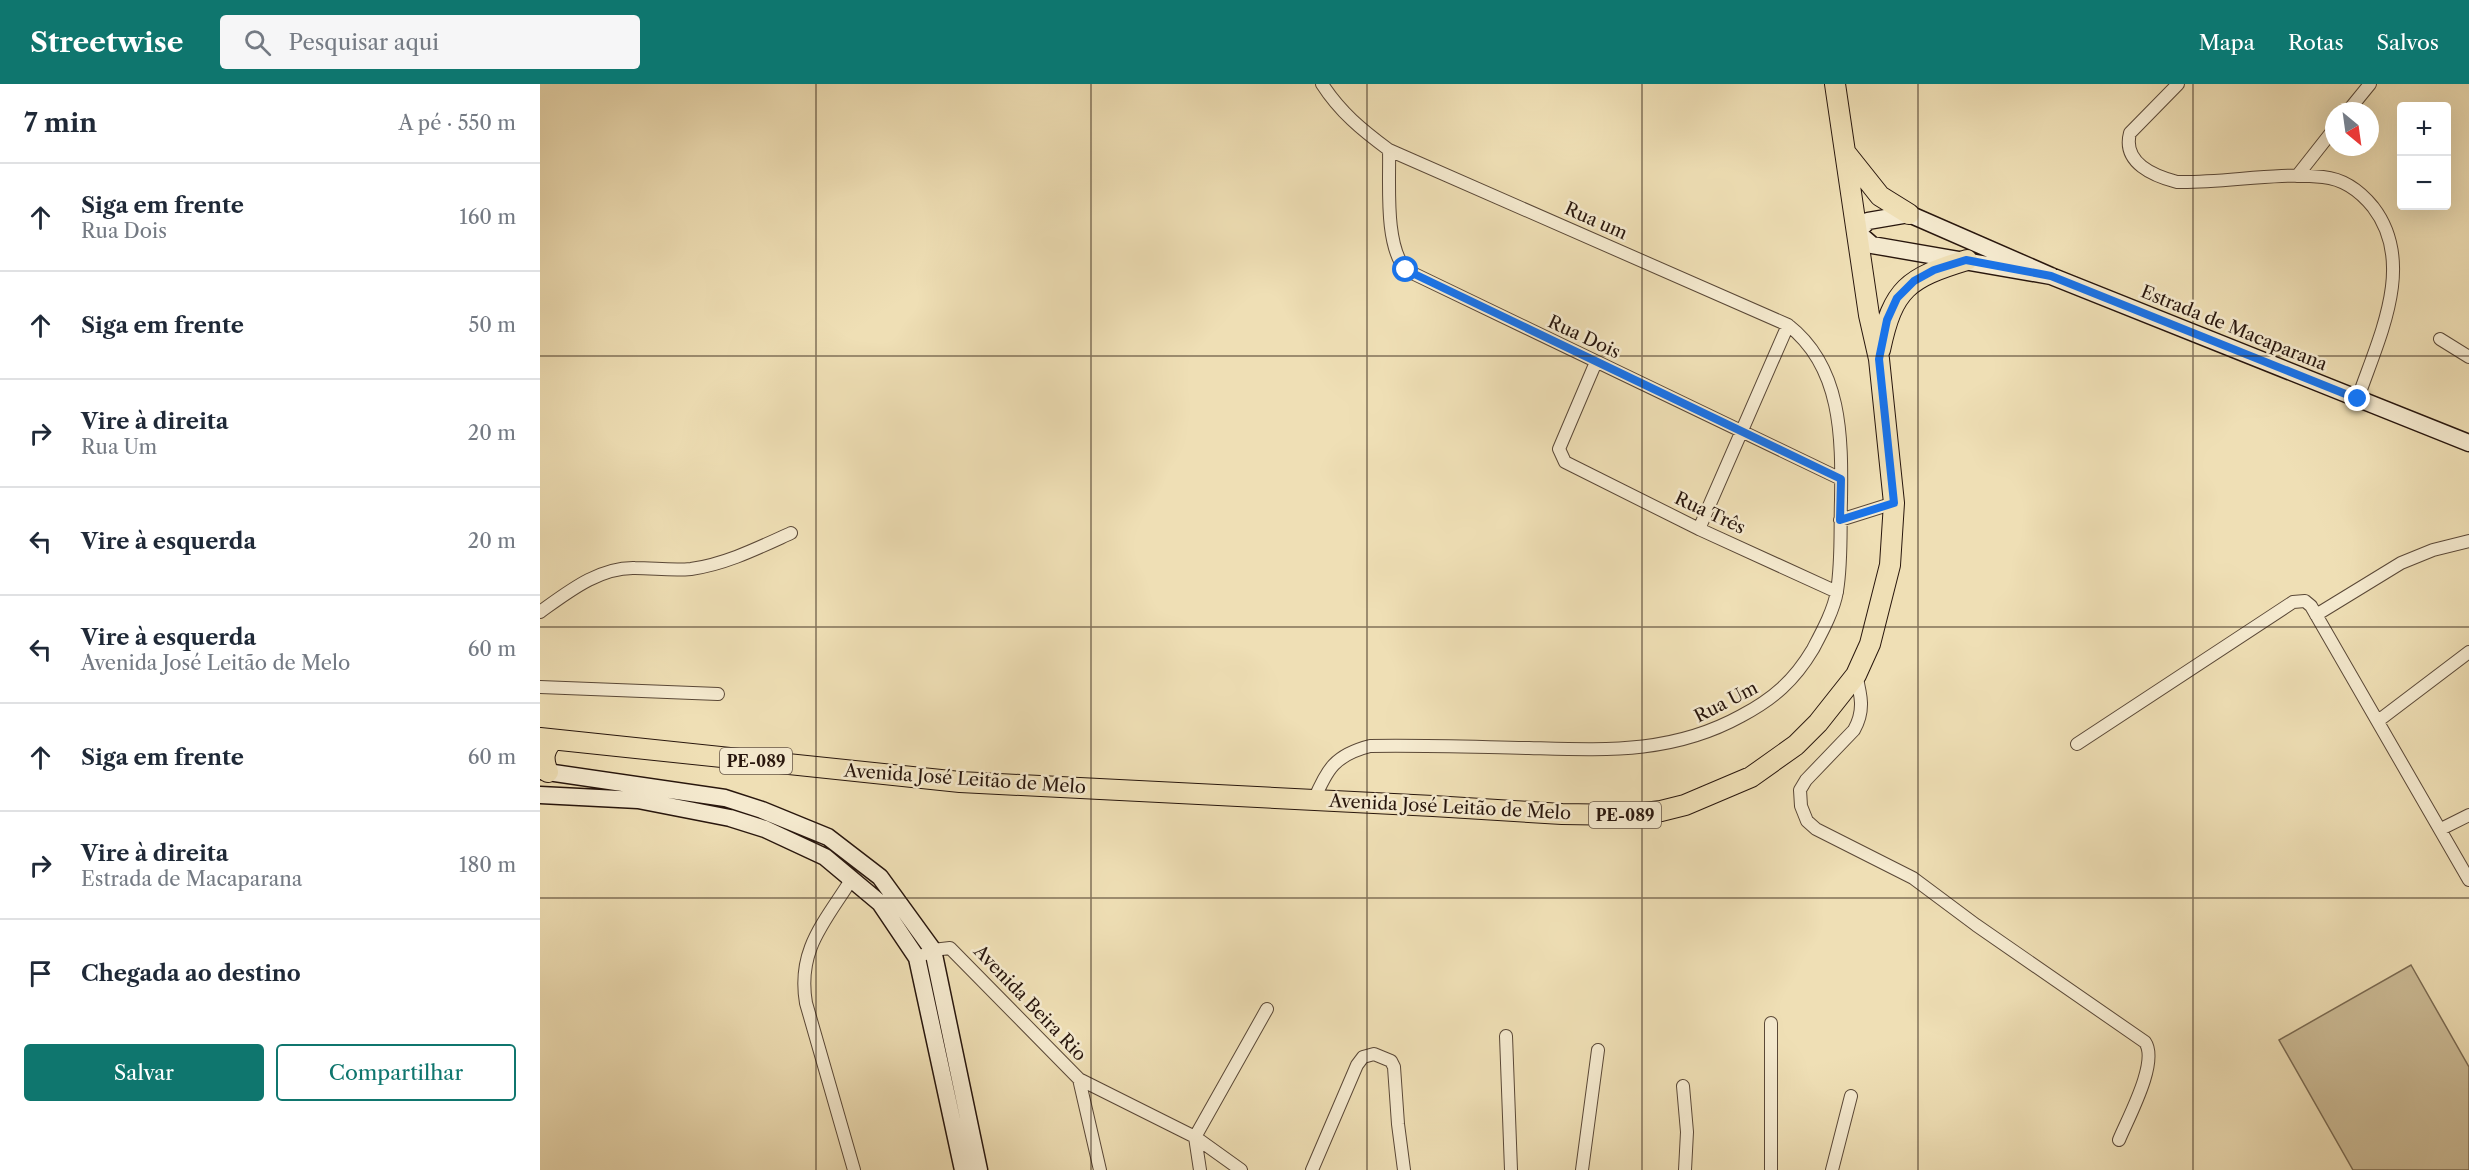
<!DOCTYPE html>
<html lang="pt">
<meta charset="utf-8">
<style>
body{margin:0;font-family:"Libre Caslon Text",serif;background:#f6f6f7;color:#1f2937}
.controls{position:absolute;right:18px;top:18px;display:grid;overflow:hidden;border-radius:6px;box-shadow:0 6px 24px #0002}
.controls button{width:54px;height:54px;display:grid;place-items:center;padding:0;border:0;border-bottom:2px solid #e0e1e3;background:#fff;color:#1f2937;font:30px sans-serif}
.compass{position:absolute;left:1785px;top:18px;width:54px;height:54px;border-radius:50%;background:#fff;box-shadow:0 6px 24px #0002;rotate:151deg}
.stop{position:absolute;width:18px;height:18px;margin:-14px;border:4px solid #1a73e8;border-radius:50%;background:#fff}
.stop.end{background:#1a73e8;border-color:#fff;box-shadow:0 2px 6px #0008}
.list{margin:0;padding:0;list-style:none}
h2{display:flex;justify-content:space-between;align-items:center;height:78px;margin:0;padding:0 24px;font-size:26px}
h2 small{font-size:20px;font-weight:400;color:#747a83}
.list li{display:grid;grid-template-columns:39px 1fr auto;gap:18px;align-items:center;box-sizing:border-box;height:108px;padding:0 24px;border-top:2px solid #e0e1e3}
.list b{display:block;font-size:22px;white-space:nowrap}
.list p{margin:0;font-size:20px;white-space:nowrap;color:#747a83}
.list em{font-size:20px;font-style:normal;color:#747a83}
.actions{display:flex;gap:12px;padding:18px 24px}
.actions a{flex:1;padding:14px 0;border:2px solid #0f766e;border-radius:6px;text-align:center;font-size:21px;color:#0f766e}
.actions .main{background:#0f766e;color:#fff}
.icon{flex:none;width:33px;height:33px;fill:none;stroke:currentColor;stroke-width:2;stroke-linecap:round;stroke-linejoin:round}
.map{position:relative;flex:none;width:1929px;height:1086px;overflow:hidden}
header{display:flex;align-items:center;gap:36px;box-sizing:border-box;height:84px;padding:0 30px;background:#0f766e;color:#fff}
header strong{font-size:28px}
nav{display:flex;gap:33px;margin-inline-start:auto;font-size:21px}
.search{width:420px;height:54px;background:#f6f6f7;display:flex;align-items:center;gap:15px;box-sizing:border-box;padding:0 21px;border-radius:6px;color:#747a83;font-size:22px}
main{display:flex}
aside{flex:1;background:#fff}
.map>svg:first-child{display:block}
.park{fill:#cdbd98;stroke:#7a6a52;stroke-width:1.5}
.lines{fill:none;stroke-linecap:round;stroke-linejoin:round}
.street-casing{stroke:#5a4837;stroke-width:14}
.secondary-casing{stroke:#28160d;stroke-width:19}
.primary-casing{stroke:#28160d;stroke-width:22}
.street{stroke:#f5eacf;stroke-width:12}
.secondary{stroke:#f5eacf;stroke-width:16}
.primary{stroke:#efdfb5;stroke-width:20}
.route{stroke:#1a73e8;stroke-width:8}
.grid{fill:none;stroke:#28160d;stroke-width:1.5;stroke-opacity:0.55}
.labels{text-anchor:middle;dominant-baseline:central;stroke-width:5;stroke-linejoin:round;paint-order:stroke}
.shield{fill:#f5eacf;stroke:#665647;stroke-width:1.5}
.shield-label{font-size:16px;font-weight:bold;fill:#28160d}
.street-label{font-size:18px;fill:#28160d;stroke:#f5eacf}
</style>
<header>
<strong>Streetwise</strong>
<div class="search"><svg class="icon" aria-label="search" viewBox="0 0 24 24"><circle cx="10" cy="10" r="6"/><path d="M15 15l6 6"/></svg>Pesquisar aqui</div>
<nav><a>Mapa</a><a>Rotas</a><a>Salvos</a></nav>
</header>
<main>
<aside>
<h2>7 min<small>A pé · 550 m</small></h2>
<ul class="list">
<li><svg class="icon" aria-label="ahead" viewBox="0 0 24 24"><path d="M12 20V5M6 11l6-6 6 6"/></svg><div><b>Siga em frente</b><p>Rua Dois</p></div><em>160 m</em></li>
<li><svg class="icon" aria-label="ahead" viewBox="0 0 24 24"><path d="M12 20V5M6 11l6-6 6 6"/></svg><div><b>Siga em frente</b></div><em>50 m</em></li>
<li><svg class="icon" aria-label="right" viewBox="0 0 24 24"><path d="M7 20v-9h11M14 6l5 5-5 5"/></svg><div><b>Vire à direita</b><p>Rua Um</p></div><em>20 m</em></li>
<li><svg class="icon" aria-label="left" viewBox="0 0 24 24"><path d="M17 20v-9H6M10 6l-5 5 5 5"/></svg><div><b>Vire à esquerda</b></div><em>20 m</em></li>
<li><svg class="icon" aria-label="left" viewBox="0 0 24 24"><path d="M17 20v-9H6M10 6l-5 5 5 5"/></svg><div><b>Vire à esquerda</b><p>Avenida José Leitão de Melo</p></div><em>60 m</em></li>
<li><svg class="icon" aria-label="ahead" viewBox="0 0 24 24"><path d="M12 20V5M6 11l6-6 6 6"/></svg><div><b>Siga em frente</b></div><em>60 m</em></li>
<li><svg class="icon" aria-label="right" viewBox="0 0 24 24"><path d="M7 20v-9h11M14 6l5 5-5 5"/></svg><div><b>Vire à direita</b><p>Estrada de Macaparana</p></div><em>180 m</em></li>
<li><svg class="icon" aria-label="arrive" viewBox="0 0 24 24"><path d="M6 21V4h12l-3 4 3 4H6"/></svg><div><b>Chegada ao destino</b></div></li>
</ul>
<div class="actions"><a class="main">Salvar</a><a>Compartilhar</a></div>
</aside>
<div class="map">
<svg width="1929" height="1086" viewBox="0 0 1929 1086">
<rect width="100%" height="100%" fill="#efdfb5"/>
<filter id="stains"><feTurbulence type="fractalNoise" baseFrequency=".00333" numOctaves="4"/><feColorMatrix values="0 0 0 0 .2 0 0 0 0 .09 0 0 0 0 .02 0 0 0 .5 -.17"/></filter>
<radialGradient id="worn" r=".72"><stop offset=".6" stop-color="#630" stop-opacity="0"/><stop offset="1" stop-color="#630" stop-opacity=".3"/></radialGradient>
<!-- park -->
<path class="park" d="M1871 881 1929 983V1086H1813L1739 956Z"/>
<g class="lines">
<defs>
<path id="street" d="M782 0C800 28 822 46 849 66 850 98 844 161 866 186L1301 395
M1638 0 1590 49C1582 79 1614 92 1637 98 1686 99 1735 88 1783 93 1804 95 1820 107 1833 123 1877 180 1838 255 1818 314
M1808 27 1830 0
M1757 92 1794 45
M1900 255 1929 273
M1056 278 1019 365 1025 378 1159 445 1297 508
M1300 436 1354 419
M1159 445 1248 241
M0 528C28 508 59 483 95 484 114 484 132 487 151 485 186 480 218 464 251 449
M1776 531 1861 479 1893 466 1929 457
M1316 591C1321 611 1325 627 1314 646L1266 696 1260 706 1261 722 1267 737 1276 745 1373 794 1436 841 1605 958C1619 978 1588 1034 1579 1056
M0 603 178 610
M1838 637 1929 568
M1537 660 1753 518 1765 517 1771 522 1929 796
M774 716C787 685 795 671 830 662 883 661 936 663 989 664 1065 666 1132 670 1201 632 1233 615 1254 597 1273 565 1282 548 1294 526 1297 507 1302 477 1300 445 1301 416 1302 353 1302 283 1248 241L849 66
M1901 745 1929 731
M311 796C284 839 257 866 266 919L314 1086
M377 874 393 866 410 864 539 995 655 1053 701 1086
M1231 939V1086
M966 952 971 1086
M539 995 560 1086
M1143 1002 1147 1048 1145 1086
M660 1086 655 1053 727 925
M772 1086 817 981 823 973 834 970 851 977 854 983 858 1040 864 1086
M1042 1086 1058 966
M1292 1086 1311 1012"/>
<path id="secondary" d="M1511 192 1332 161 1317 148 1328 137 1369 130 1511 192 1929 359
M0 687 185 714 222 726 288 753 340 793 393 866 439 1086
M0 711 98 716 190 734 225 745 285 773 340 819 377 874 423 1086"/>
<path id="primary" d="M1305 68 1340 112 1369 130
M1340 266C1353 204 1368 194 1427 176
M0 654 420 698 893 722 1022 730 1087 731 1121 727 1145 721 1211 693 1256 661 1278 639 1316 591 1330 560 1350 481 1354 419 1339 275 1329 231 1295 0
M8 688C2 674 4 666 13 656"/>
</defs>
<!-- street casing -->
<use href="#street" class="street-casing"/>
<!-- secondary casing -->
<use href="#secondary" class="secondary-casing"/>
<!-- primary casing -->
<use href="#primary" class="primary-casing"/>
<!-- street -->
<use href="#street" class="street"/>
<!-- secondary -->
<use href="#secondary" class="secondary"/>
<!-- primary -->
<use href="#primary" class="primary"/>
</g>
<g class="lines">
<!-- route -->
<path class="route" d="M866 186 1301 395 1300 436 1354 419 1339 275 1347 236 1357 214 1374 197 1394 186 1426 176 1511 192 1818 315"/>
</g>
<!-- grid -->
<path class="grid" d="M276 0V1086M551 0V1086M827 0V1086M1102 0V1086M1378 0V1086M1653 0V1086M0 272H1929M0 543H1929M0 814H1929"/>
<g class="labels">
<!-- shield labels -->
<g class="shield">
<rect x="180" y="664" width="72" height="26" rx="4.5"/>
<rect x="1049" y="718" width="72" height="26" rx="4.5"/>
</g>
<g class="shield-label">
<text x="216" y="677">PE-089</text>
<text x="1085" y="731">PE-089</text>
</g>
<!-- street labels -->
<g class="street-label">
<text transform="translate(1056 137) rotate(24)">Rua um</text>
<text transform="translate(1694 244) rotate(22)">Estrada de Macaparana</text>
<text transform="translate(1044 253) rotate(25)">Rua Dois</text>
<text transform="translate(1170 429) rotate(25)">Rua Três</text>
<text transform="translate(1186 618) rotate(-27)">Rua Um</text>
<text transform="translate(425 695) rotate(4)">Avenida José Leitão de Melo</text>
<text transform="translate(910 723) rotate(3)">Avenida José Leitão de Melo</text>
<text transform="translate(490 919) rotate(46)">Avenida Beira Rio</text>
</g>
</g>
<rect width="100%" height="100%" filter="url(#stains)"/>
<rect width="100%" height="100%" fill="url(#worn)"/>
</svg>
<div class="controls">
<button>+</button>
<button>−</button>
</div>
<svg class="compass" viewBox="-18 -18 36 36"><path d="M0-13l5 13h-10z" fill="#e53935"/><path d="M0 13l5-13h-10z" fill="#747a83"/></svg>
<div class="stop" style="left:866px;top:186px"></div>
<div class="stop end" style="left:1818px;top:315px"></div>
</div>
</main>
